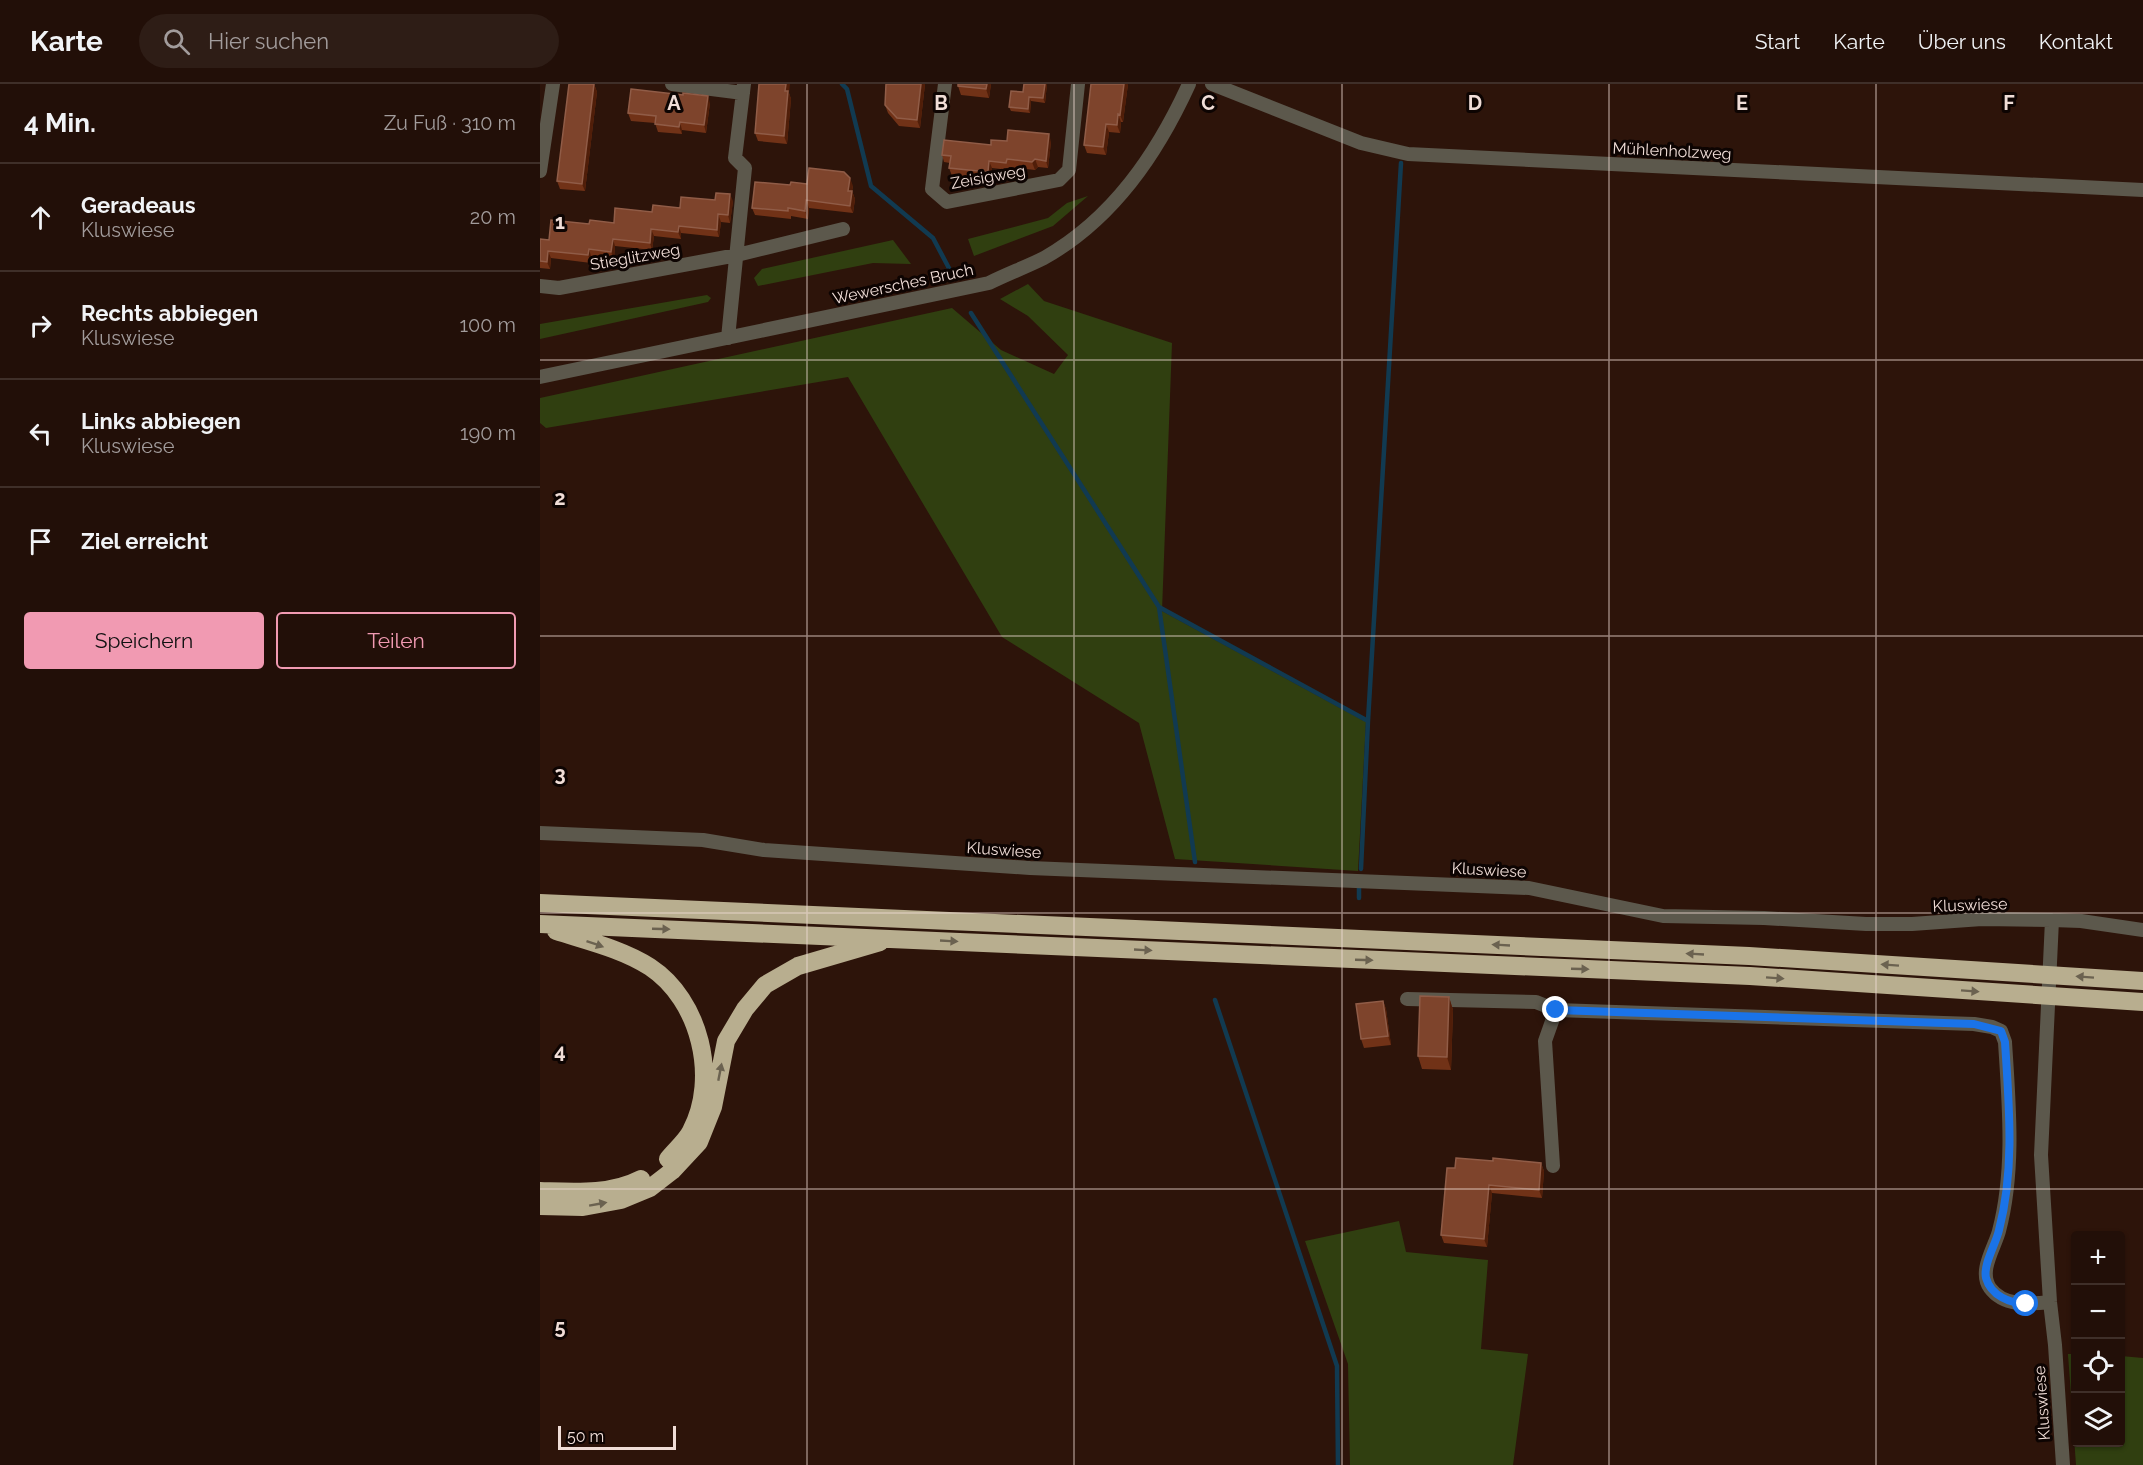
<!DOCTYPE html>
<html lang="de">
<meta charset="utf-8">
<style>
body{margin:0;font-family:Raleway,sans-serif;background:#2e1d16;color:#f1f3f6}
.controls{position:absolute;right:18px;bottom:18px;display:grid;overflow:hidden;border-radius:6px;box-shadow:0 2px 4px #0004}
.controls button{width:54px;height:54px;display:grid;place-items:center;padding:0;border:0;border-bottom:2px solid #3f2f29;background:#220f08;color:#f1f3f6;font:30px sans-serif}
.scale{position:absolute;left:18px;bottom:15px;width:118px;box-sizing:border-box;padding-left:6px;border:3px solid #f0ddd7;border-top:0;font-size:16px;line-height:21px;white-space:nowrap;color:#f0ddd7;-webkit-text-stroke:4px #0d0402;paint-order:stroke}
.stop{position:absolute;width:18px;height:18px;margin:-14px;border:4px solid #1a73e8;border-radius:50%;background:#fff}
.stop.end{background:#1a73e8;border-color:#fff;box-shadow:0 2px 6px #0008}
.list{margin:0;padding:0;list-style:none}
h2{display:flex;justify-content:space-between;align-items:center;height:78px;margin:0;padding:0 24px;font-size:26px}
h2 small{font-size:20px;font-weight:400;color:#a29c9c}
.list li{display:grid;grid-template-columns:39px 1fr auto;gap:18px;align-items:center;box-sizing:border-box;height:108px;padding:0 24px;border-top:2px solid #3f2f29}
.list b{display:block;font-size:22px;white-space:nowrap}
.list p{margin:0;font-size:20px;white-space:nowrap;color:#a29c9c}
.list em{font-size:20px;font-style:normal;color:#a29c9c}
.actions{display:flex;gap:12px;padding:18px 24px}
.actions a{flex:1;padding:14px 0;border:2px solid #f19ab2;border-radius:6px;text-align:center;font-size:21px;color:#f19ab2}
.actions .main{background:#f19ab2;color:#111}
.icon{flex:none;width:33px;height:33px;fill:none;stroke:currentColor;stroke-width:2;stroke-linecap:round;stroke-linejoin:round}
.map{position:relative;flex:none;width:1603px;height:1381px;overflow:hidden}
header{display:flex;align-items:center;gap:36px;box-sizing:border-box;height:84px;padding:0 30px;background:#220f08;border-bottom:2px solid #3f2f29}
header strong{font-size:28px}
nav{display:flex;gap:33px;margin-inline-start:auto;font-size:21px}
.search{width:420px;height:54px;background:#2e1d16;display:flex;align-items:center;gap:15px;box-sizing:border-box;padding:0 21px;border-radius:33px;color:#a29c9c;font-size:22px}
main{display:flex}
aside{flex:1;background:#220f08}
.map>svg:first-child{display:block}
.grass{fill:#303f10}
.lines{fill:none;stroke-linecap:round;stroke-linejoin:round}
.stream{stroke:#113a51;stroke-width:4.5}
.street{stroke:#5c584c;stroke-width:14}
.highway{stroke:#b8ae8f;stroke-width:18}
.wall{fill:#713217}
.shaded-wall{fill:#501e09}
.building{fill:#7e442c;stroke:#905c47;stroke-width:1.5}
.oneway{fill:#6b6250}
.route{stroke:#1a73e8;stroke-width:8}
.grid{fill:none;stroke:#f0ddd7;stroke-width:1.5;stroke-opacity:0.55}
.labels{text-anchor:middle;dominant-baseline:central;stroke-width:6;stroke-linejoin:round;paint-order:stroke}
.street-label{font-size:16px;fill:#f0ddd7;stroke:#0d0402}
.grid-label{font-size:20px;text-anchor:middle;font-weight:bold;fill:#f0ddd7;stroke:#0d0402;stroke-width:6;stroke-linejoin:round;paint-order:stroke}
</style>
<header>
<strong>Karte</strong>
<div class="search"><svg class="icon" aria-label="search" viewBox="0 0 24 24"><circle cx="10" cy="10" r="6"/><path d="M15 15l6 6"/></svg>Hier suchen</div>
<nav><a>Start</a><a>Karte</a><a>Über uns</a><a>Kontakt</a></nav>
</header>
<main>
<aside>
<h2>4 Min.<small>Zu Fuß · 310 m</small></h2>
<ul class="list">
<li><svg class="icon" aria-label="ahead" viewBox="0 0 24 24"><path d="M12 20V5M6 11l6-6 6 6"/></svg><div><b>Geradeaus</b><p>Kluswiese</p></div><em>20 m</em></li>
<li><svg class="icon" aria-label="right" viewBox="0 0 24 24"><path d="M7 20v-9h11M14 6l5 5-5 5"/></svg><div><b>Rechts abbiegen</b><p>Kluswiese</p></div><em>100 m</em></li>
<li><svg class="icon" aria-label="left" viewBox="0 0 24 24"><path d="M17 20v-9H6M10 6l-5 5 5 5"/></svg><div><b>Links abbiegen</b><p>Kluswiese</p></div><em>190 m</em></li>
<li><svg class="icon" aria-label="arrive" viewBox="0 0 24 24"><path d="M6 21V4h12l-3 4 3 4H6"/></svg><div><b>Ziel erreicht</b></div></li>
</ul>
<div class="actions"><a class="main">Speichern</a><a>Teilen</a></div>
</aside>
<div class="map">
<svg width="1603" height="1381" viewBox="0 0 1603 1381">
<rect width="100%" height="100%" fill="#2d140a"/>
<!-- grass -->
<path class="grass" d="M548 112 513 142 434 172 428 155 508 134 527 119Z
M353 156 371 180 333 179 218 202 214 194 222 185Z
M488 200 504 217 632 259 622 527 826 638 818 787 635 775 599 639 462 553 308 293 6 344 0 339V314L412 224 461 266 514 290 528 271 488 232 460 215Z
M167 211 171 214 168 218 0 255V240Z
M859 1137 866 1168 948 1176 941 1265 988 1270 973 1381H810L808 1280 765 1157Z
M1528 1270H1535L1536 1358H1580L1581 1272 1603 1274V1381H1536Z"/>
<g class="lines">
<!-- stream -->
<path class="stream" d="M302 0 307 5 331 102 393 154 411 188
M431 229 619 523 655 778
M619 523 828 637 821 785
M828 637 861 79
M819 814V804
M675 916 797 1282 798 1381"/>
<!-- street -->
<path class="street" d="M132 0 203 9
M405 0 392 105 407 118 519 96 529 86 538 0
M672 0 821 59 868 70 1603 106
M0 87 13 0
M0 202 19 204 197 171 303 145
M188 254 205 84 195 74 204 0
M0 293 449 199C467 190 486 183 504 174 573 135 617 70 649 0
M0 749 163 756 224 766 490 784 989 804 1123 832 1224 834 1326 840H1372L1442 835 1512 836 1541 837 1603 846
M1512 836 1501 1071 1510 1218 1515 1261 1523 1381
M867 915 996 918 1016 926 1434 940 1452 943 1461 947 1465 958C1469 1021 1475 1086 1459 1147 1455 1163 1438 1187 1450 1204 1464 1223 1489 1220 1510 1218
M1013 1082 1005 957 1016 926"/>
<!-- highway -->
<path class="highway" d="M0 819 1209 872 1603 897
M0 840 1210 892 1603 918
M16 847C47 857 82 865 110 883 160 916 179 994 151 1047 146 1057 135 1066 128 1075
M0 1107C34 1108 70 1111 101 1095
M0 1122 43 1123 81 1116 110 1104 132 1087 159 1058 173 1023 186 957 205 925 225 901 258 882 340 858"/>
</g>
<!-- wall -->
<path class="wall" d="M54 0 57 8 45 107 20 105 17 97Z
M385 0 380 44 359 42 348 29 345 21Z
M451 0 449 14 421 11 418 2Z
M484 0H507L505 19 491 17 490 29 471 27 469 23 483 8Z
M588 0 583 38H581L580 49 569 48 566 71 547 69 544 61Z
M249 9 251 15 247 60 218 57 215 49Z
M170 19 166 49 142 46V50L118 48 115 39 91 37 88 29Z
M467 57 511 58 508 84 498 83 495 86 469 83V86L452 84 451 96 412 92 409 84 410 79 404 78 402 71Z
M267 100 313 102 312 107 315 115 313 129 269 124 268 135 251 132V135L215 131 212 124 250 101Z
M175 116 193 117 190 139 181 138 179 153 141 149V155L114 152 112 166 75 162 74 175 51 172V179L11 174 10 185 0 184V155L9 156 49 140 74 139 112 128Z
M909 913 913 926 911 986 882 985 878 972Z
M843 917 846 925 851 961 824 964 821 955Z
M953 1077 1001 1079 1004 1087 1002 1114 952 1109 947 1163 904 1159 901 1151 915 1084Z"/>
<!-- shaded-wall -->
<path class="shaded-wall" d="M54 0 57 8 45 107 42 100Z
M246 0H250L249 9 251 15 247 60 244 52Z
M381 0H385L380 44 377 36Z
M447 0H451L449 14 446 5Z
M505 0H507L505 19 503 14Z
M584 0H588L583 38 580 31Z
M168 12 170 19 166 49 164 41Z
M489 13 491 17 490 29 488 25Z
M578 30 581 38 580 49 577 41Z
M140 38 142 46V50L139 43Z
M566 40 569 48 566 71 563 63Z
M509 50 511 58 508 84 506 77Z
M495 75 498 83 495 86 492 78Z
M449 77 452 84 451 96 448 88Z
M310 94 313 102 312 107 315 115 313 129 310 122 308 107Z
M190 110 193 117 190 139 188 131Z
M266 116 269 124 268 135 265 127Z
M178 130 181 138 179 153 177 146Z
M139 142 141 149V155L138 148Z
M111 145 114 152 112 166 110 159Z
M73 155 75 162 74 175 71 168Z
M49 165 51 172V179L48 171Z
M8 167 11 174 10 185 7 178Z
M909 913 913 926 911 986 907 973Z
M843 917 846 925 851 961 848 952Z
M1001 1079 1004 1087 1002 1114 999 1106Z
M949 1101 952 1109 947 1163 944 1155Z"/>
<!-- building -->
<path class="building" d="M29 0H54L42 100 17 97Z
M219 0H246L245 7H248L244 52 215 49Z
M346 0H381L377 36 357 34 345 21Z
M418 0H447L446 5 418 2Z
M484 0H505L503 14 489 13 488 25 469 23 471 7 483 8Z
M551 0H584L580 31 578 30 577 41 566 40 563 63 544 61Z
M91 5 143 11V9L168 12 164 41 140 38 139 43 115 40 116 32 88 29Z
M468 46 509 50 506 77 495 75 492 78 467 75 466 79 449 77 448 88 409 84 411 72 402 71 404 56 451 61V56L467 57Z
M269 84 304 88 310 94 308 107H312L310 122 266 116 265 127 248 124V127L212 124 215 98 250 101 251 98 267 100Z
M176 109 190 110 188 131 178 130 177 146 139 142 138 148 111 145 110 159 73 155 71 168 49 165 48 171 8 167 7 178 0 177V155L9 156 11 136 49 140 50 136 74 139 75 124 112 128 113 121 140 124 141 113 175 116Z
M880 912 909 913 907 973 878 972Z
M843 917 848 952 821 955 816 920Z
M916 1074 953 1077V1074L1001 1079 999 1106 949 1101 944 1155 901 1151 907 1084H915Z"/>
<!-- one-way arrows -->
<defs><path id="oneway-solid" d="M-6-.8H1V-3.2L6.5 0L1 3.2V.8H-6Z" transform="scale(1.5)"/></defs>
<g class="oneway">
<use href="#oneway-solid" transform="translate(121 845) rotate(2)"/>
<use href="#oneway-solid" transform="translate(409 857) rotate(3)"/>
<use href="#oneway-solid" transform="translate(55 860) rotate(19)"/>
<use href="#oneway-solid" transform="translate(961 861) rotate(-177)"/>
<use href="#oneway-solid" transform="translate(603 866) rotate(3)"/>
<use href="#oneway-solid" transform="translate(1155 870) rotate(-177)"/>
<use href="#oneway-solid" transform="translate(824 876) rotate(2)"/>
<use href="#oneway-solid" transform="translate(1350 881) rotate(-176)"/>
<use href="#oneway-solid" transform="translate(1040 885) rotate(2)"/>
<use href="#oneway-solid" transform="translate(1545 893) rotate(-176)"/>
<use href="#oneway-solid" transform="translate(1235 894) rotate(4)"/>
<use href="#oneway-solid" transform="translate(1430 907) rotate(4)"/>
<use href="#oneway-solid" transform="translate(180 988) rotate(-79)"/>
<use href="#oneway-solid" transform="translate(58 1120) rotate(-10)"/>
</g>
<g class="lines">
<!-- route -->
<path class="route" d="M1016 926 1434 940 1461 947 1465 958C1469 1021 1475 1085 1459 1146 1456 1160 1443 1180 1446 1194 1451 1212 1470 1219 1486 1220"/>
</g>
<!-- grid -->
<path class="grid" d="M267 0V1381M534 0V1381M802 0V1381M1069 0V1381M1336 0V1381M0 276H1603M0 552H1603M0 829H1603M0 1105H1603"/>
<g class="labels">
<!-- street labels -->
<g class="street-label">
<text transform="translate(1132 67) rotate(3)">Mühlenholzweg</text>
<text transform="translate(448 93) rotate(-10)">Zeisigweg</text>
<text transform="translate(95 173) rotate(-10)">Stieglitzweg</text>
<text transform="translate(363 200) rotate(-12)">Wewersches Bruch</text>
<text transform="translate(464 766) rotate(4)">Kluswiese</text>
<text transform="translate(949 786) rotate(3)">Kluswiese</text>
<text transform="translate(1430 821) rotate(-2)">Kluswiese</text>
<text transform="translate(1502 1319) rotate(-94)">Kluswiese</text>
</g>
</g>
<g class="grid-label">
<text x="134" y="26">A</text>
<text x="401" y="26">B</text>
<text x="668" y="26">C</text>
<text x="935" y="26">D</text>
<text x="1202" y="26">E</text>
<text x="1469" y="26">F</text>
<text x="20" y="145">1</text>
<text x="20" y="421">2</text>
<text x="20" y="697">3</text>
<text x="20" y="974">4</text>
<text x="20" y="1250">5</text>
</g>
</svg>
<div class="controls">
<button>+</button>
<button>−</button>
<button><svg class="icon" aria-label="locate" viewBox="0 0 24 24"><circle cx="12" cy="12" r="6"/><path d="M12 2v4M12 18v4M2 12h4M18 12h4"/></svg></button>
<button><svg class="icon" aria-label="layers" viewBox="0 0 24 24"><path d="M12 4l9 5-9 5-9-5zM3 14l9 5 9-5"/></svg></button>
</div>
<div class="scale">50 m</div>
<div class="stop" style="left:1486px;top:1220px"></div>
<div class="stop end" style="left:1016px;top:926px"></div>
</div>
</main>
